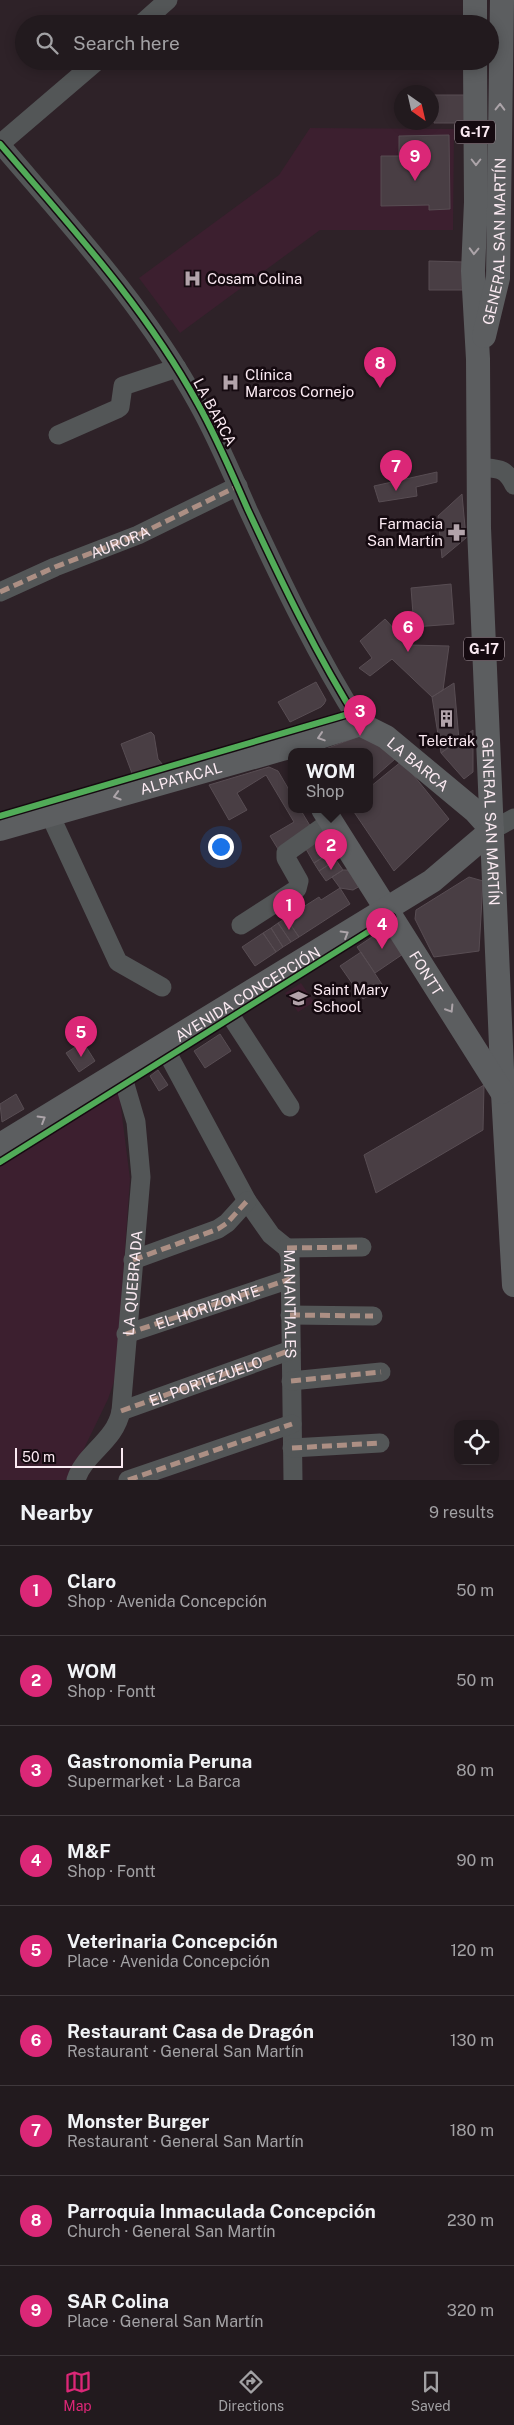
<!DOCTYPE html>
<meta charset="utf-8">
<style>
body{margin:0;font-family:"Public Sans",sans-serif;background:#2e272b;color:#f1f3f6}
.controls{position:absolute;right:15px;bottom:15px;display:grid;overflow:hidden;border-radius:10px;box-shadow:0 2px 12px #0003}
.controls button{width:45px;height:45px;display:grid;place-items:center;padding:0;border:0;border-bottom:1px solid #3f383c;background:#221a1e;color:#f1f3f6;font:25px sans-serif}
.compass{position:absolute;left:394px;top:85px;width:45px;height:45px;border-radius:50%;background:#221a1e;box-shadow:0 2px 12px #0003;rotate:146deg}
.scale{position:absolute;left:15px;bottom:12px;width:108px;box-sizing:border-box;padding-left:5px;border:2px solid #fbeaf2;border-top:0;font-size:14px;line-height:18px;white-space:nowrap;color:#fbeaf2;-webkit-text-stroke:4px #150a10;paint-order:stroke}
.you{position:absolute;left:220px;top:846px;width:18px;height:18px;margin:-12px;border:4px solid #fff;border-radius:50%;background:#1a73e8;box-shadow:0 0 0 8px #1a73e833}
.badge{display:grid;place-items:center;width:32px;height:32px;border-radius:50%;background:#db2777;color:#fff;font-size:16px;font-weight:700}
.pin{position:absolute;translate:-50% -41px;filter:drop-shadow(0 1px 2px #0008)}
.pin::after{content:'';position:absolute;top:26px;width:18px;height:15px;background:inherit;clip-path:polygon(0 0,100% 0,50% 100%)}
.popup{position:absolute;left:288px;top:748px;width:85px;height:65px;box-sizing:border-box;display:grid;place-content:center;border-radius:10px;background:#221a1e;filter:drop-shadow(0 1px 4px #0005);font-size:16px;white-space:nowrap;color:#a2a1a4}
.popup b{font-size:19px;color:#f1f3f6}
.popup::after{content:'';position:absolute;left:50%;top:100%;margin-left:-10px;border:10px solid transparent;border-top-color:#221a1e}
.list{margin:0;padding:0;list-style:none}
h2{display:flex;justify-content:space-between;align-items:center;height:65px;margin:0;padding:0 20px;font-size:21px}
h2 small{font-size:16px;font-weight:400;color:#a2a1a4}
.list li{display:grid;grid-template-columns:32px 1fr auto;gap:15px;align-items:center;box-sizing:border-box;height:90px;padding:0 20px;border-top:1px solid #3f383c}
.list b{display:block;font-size:19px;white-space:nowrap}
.list p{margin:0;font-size:16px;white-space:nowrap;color:#a2a1a4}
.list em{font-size:16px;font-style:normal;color:#a2a1a4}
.icon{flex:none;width:28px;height:28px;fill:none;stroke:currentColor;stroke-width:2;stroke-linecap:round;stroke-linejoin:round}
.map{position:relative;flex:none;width:514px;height:1480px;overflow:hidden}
.search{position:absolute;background:#221a1e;box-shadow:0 2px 12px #0003;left:15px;right:15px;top:15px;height:55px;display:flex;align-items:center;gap:12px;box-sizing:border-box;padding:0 18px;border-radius:28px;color:#a2a1a4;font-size:19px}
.sheet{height:875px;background:#221a1e}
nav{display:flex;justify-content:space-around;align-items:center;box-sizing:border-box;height:70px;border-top:1px solid #3f383c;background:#221a1e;font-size:14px;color:#a2a1a4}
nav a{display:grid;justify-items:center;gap:2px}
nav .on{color:#db2777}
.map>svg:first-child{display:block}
.built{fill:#3c1f2f}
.building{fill:#493e44;stroke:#584d53}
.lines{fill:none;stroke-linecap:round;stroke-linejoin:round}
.minor{stroke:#535657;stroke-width:19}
.major{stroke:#5c5e60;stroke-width:24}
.quiet{stroke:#ac8f84;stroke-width:5;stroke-dasharray:10 5;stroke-linecap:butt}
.cycleway-casing{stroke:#150a10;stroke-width:9}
.cycleway{stroke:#51ab58;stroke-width:6}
.oneway{stroke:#aca4a9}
.labels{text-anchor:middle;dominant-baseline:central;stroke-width:5;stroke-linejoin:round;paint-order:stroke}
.shield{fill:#150a10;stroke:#b6a7ae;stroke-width:1}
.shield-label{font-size:14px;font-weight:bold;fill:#fbeaf2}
.street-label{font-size:15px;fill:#fbeaf2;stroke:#150a10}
.poi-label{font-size:15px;fill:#fbeaf2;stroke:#150a10;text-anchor:start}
</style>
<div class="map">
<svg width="514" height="1480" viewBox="0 0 514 1480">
<rect width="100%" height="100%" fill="#2e2228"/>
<!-- built -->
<path class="built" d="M310 128 454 129 453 230H320L180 333 139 278 279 175Z
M301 983 314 1002 298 1012 285 993Z
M119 1092 130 1179 116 1376 108 1399 77 1463 66 1480H0V1163Z"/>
<!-- building -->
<path class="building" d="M375 61H430V64H375Z
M434 95H470V123H434Z
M449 135 450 209 429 210V205L381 206V156H399V136Z
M429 261 464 262 463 290H429Z
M437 472V482L416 487 417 496 379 502 374 486Z
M462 494 466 538 442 558 438 516Z
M451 584 454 624 414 627 411 588Z
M385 619 409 645 449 646 443 690 432 697 392 659 370 676 359 668 372 658 360 641Z
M316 682 326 700 324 704 321 707 290 722 278 702Z
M454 683 459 740 441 753 432 697Z
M473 730V772L464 779 441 753Z
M151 732 154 735 158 759 163 765 133 776 121 744Z
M365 734 395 759 370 781V751H320Z
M402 761 449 819 394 871 352 809H370V787Z
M269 767 278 771 292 795V809H300L312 829 278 849 270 836 294 822 266 775 237 793 247 810 229 820 209 785Z
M323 838 331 852 314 863 306 849Z
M331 852 336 860 319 871 314 863Z
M336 860 343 870 326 881 319 871Z
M343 870H349L360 886 353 890 340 888 332 877Z
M469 877 483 881 479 951 434 957 415 919 416 910Z
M340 888 350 904 299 937 286 918 319 897 321 900Z
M286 918 299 937 291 942 278 923Z
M278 923 291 942 283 947 271 928Z
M387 927 406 952 375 973 357 947Z
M271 928 283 947 276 952 263 933Z
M263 933 276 952 255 966 242 947Z
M361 952 383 986 363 999 340 966Z
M220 1034 231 1051 205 1068 194 1051Z
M83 1042 95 1061 79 1072 66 1053Z
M158 1070 168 1085 159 1091 150 1076Z
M484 1085 483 1130 376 1193 364 1155Z
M16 1094 24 1109 2 1122 0 1104Z"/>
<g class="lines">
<!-- minor -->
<g class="minor">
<path d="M141 24 168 0"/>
<path d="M0 144C71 227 145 307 198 404 217 438 232 474 248 510 282 583 317 656 360 724"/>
<path d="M0 144 97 61"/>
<path d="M58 435 117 409 120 407 123 386 177 368"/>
<path d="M479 467C498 469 505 467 514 485"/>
<path id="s1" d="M0 592 55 567 138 535 238 486"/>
<path d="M50 815 118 962 162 987"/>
<path d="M492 830 514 818"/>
<path d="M241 925 297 889 299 881 286 858V853L331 821"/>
<path d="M225 1007 290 1107"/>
<path id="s2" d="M163 1045 247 1201 271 1235 287 1248 290 1256 293 1480"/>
<path d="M287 1248 362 1247"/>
<path d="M133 1260 218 1229 227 1223 247 1201"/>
<path d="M290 1315 373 1316"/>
<path id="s3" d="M126 1334 290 1279"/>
<path d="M291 1381 381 1372"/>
<path id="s4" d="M121 1411 291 1350"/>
<path d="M292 1448 380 1443"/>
<path id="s5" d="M76 1480C84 1453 115 1442 121 1411L141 1177 136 1122 121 1071"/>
<path d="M128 1480 292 1424"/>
</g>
<!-- major -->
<g class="major">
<path d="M475 0V24"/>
<path id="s6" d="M475 61 476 202 473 271 478 359 479 528 503 1093 514 1285"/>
<path id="s7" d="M484 336 498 278 502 0"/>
<path id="s8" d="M323 809 502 1092"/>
<path id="s9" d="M0 829 282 749 360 724 386 737 475 811 492 830"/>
<path id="s10" d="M0 1145 432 881 492 830"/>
</g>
<!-- quiet -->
<path class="quiet" d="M0 592 55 567 138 535 238 486
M287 1248 362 1247
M133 1260 218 1229 227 1223 247 1201
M290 1315 373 1316
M126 1334 290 1279
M291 1381 381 1372
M121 1411 291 1350
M292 1448 380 1443
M128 1480 292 1424"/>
<defs>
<path id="cycleway" d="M0 144C71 227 145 307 198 404 217 438 232 474 248 510 282 583 317 656 360 724
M0 816 352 713
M0 1162 392 917"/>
</defs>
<!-- cycleway casing -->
<use href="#cycleway" class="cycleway-casing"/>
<!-- cycleway -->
<use href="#cycleway" class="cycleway"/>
</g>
<!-- one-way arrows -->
<defs><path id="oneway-chevron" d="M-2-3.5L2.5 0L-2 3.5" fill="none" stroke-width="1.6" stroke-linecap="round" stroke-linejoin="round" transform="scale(1.25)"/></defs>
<g class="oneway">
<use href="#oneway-chevron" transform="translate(500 107) rotate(-89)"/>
<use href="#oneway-chevron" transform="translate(476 162) rotate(90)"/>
<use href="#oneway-chevron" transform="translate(474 251) rotate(92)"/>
<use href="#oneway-chevron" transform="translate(321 737) rotate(162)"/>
<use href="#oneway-chevron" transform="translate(117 796) rotate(164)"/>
<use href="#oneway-chevron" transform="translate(345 934) rotate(-31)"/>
<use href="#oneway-chevron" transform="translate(450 1009) rotate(58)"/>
<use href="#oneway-chevron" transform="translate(42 1119) rotate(-31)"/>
</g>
<!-- icons -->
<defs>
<symbol id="hospital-bare" viewBox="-9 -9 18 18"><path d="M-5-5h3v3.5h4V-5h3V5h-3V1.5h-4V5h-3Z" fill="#b3a4ab" stroke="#150a10" stroke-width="2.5" paint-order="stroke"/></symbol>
<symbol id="pharmacy-bare" viewBox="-9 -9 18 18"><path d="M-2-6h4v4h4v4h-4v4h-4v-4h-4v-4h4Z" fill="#b3a4ab" stroke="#150a10" stroke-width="2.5" paint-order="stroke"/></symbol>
<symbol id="building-bare" viewBox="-9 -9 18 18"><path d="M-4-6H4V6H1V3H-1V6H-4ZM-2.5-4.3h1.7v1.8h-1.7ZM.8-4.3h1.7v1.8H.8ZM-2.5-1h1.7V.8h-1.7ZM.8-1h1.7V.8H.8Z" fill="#b3a4ab" stroke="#150a10" stroke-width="2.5" paint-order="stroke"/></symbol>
<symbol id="school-bare" viewBox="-9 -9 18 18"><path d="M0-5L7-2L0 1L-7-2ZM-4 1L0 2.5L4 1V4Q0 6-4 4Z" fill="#b3a4ab" stroke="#150a10" stroke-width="2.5" paint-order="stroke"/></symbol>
</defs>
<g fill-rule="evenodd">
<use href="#hospital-bare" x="180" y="266" width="25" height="25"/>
<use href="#hospital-bare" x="218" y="370" width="25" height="25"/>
<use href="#pharmacy-bare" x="444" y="520" width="25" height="25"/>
<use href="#building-bare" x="434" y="706" width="25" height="25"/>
<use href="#school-bare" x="286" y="986" width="25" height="25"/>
</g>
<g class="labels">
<!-- shield labels -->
<g class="shield">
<rect x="455" y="120.5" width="40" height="23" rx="4"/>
<rect x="464" y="637.5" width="40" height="23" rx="4"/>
</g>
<g class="shield-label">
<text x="475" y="132">G-17</text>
<text x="484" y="649">G-17</text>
</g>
<!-- street labels -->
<g class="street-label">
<text stroke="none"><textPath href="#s7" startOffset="96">GENERAL SAN MARTÍN</textPath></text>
<text transform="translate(215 412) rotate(62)">LA BARCA</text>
<text stroke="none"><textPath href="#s1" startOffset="130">AURORA</textPath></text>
<text stroke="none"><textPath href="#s9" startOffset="446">LA BARCA</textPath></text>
<text stroke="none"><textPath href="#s9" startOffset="188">ALPATACAL</textPath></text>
<text stroke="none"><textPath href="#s6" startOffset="761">GENERAL SAN MARTÍN</textPath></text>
<text stroke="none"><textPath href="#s8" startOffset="194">FONTT</textPath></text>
<text stroke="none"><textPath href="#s10" startOffset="290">AVENIDA CONCEPCIÓN</textPath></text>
<text stroke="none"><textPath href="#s5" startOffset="212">LA QUEBRADA</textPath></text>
<text stroke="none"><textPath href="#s2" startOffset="296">MANANTIALES</textPath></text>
<text stroke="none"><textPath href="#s3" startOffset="86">EL HORIZONTE</textPath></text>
<text stroke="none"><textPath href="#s4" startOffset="90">EL PORTEZUELO</textPath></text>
</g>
<!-- poi labels -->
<g class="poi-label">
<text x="207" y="278">Cosam Colina</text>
<text x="245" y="374">Clínica<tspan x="245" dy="17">Marcos Cornejo</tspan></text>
<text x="443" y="523" text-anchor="end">Farmacia<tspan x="443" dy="17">San Martín</tspan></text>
<text x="447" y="740" text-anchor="middle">Teletrak</text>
<text x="313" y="989">Saint Mary<tspan x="313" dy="17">School</tspan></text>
</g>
</g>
</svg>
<div class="controls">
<button><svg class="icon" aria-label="locate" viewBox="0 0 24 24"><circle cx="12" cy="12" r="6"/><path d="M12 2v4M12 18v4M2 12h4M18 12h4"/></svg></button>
</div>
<svg class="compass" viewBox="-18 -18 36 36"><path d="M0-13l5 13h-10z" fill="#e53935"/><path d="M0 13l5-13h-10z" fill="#a2a1a4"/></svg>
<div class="scale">50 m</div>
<div class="you"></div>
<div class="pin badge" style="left:289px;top:930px">1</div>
<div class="pin badge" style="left:331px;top:870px">2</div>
<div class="popup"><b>WOM</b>Shop</div>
<div class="pin badge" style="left:360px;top:736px">3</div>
<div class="pin badge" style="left:382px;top:949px">4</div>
<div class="pin badge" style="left:81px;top:1057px">5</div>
<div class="pin badge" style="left:408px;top:652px">6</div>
<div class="pin badge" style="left:396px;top:491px">7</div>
<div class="pin badge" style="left:380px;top:388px">8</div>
<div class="pin badge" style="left:415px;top:181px">9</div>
<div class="search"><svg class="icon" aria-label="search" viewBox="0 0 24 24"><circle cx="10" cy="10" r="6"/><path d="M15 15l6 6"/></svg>Search here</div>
</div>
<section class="sheet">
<h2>Nearby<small>9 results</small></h2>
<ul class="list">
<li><span class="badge">1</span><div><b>Claro</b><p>Shop · Avenida Concepción</p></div><em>50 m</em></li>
<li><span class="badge">2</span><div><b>WOM</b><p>Shop · Fontt</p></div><em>50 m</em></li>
<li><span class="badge">3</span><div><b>Gastronomia Peruna</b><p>Supermarket · La Barca</p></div><em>80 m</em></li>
<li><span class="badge">4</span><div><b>M&amp;F</b><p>Shop · Fontt</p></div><em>90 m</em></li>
<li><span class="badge">5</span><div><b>Veterinaria Concepción</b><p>Place · Avenida Concepción</p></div><em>120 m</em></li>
<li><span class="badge">6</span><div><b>Restaurant Casa de Dragón</b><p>Restaurant · General San Martín</p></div><em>130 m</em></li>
<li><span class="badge">7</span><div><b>Monster Burger</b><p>Restaurant · General San Martín</p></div><em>180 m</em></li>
<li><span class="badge">8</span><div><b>Parroquia Inmaculada Concepción</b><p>Church · General San Martín</p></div><em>230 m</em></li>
<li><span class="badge">9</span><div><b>SAR Colina</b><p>Place · General San Martín</p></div><em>320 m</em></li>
</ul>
</section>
<nav>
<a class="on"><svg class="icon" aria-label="map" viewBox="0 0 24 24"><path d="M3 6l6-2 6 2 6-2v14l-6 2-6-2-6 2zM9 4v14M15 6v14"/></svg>Map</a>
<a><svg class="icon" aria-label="directions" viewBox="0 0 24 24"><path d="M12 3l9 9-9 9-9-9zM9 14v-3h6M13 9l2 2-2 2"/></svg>Directions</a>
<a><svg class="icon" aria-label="saved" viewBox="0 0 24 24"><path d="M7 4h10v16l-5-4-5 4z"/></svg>Saved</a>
</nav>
